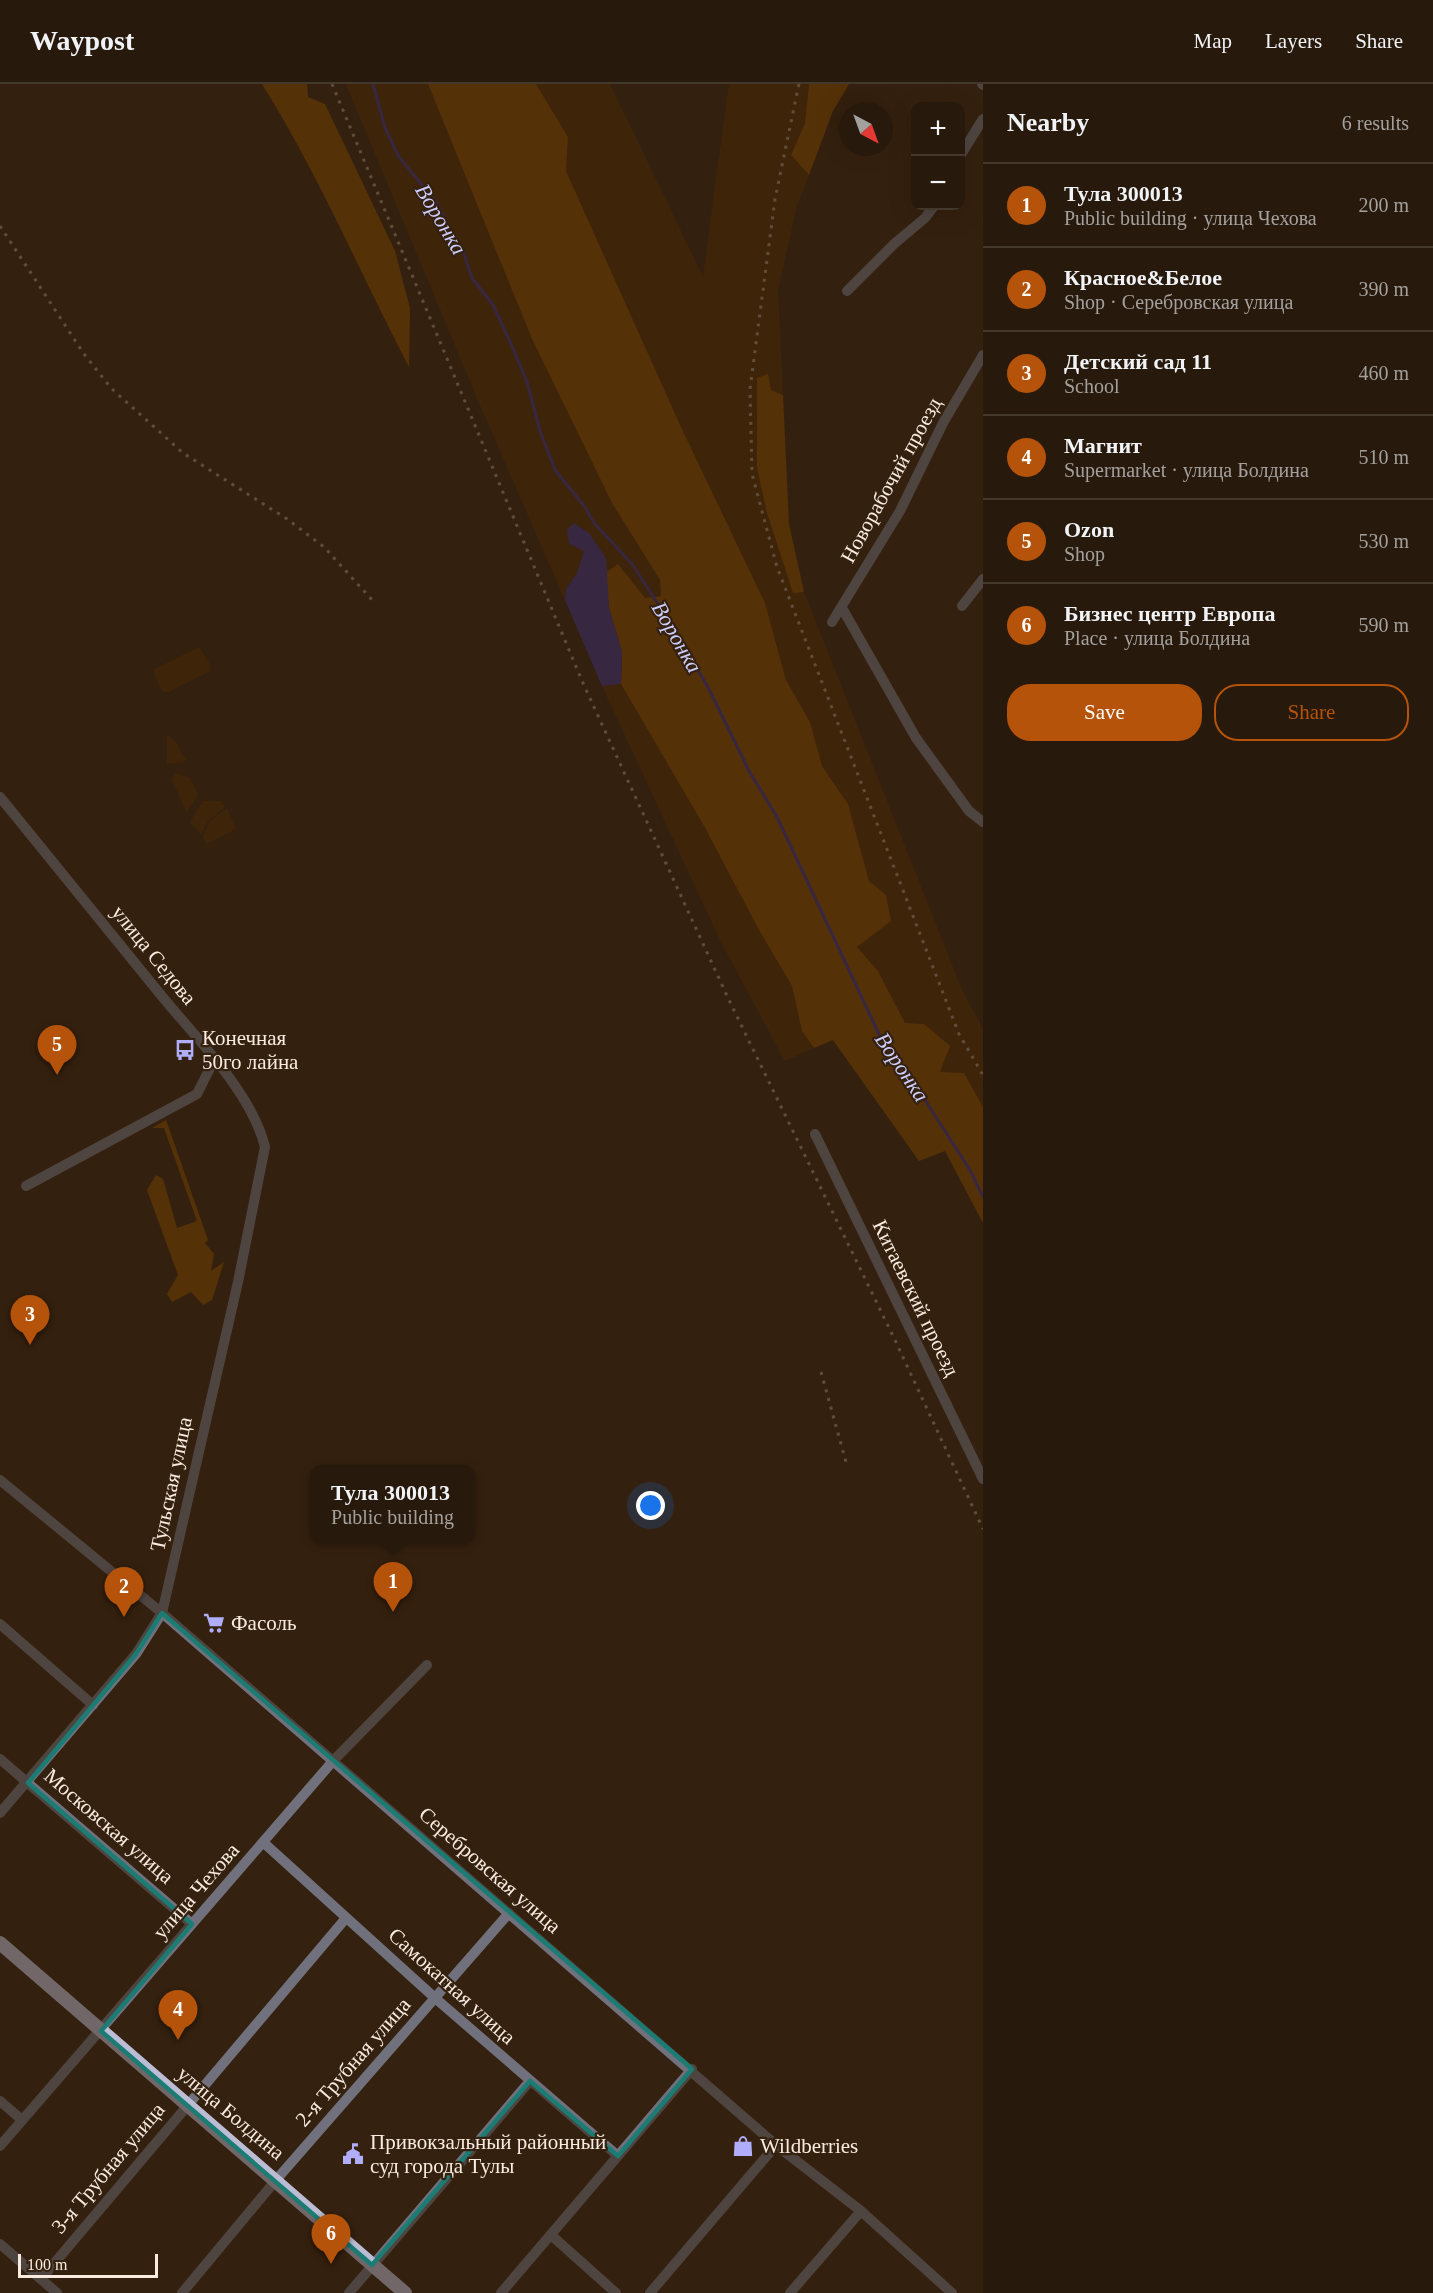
<!DOCTYPE html>
<meta charset="utf-8">
<style>
body{margin:0;font-family:"Times New Roman",serif;background:#2f2214;color:#f1f3f6}
.controls{position:absolute;right:18px;top:18px;display:grid;overflow:hidden;border-radius:12px;box-shadow:0 6px 24px #0002}
.controls button{width:54px;height:54px;display:grid;place-items:center;padding:0;border:0;border-bottom:2px solid #43382c;background:#27190b;color:#f1f3f6;font:30px sans-serif}
.compass{position:absolute;left:839px;top:18px;width:54px;height:54px;border-radius:50%;background:#27190b;box-shadow:0 6px 24px #0002;rotate:139deg}
.scale{position:absolute;left:18px;bottom:15px;width:140px;box-sizing:border-box;padding-left:6px;border:3px solid #f9ebe0;border-top:0;font-size:16px;line-height:21px;white-space:nowrap;color:#f9ebe0;-webkit-text-stroke:4px #34210f;paint-order:stroke}
.you{position:absolute;left:651px;top:1422px;width:21px;height:21px;margin:-15px;border:4px solid #fff;border-radius:50%;background:#1a73e8;box-shadow:0 0 0 9px #1a73e833}
.badge{display:grid;place-items:center;width:39px;height:39px;border-radius:50%;background:#b45309;color:#fff;font-size:20px;font-weight:700}
.pin{position:absolute;translate:-50% -50px;filter:drop-shadow(0 2px 3px #0008)}
.pin::after{content:'';position:absolute;top:32px;width:21px;height:18px;background:inherit;clip-path:polygon(0 0,100% 0,50% 100%)}
.popup{position:absolute;left:310px;top:1381px;width:165px;height:78px;box-sizing:border-box;display:grid;place-content:center;border-radius:12px;background:#27190b;filter:drop-shadow(0 2px 4px #0005);font-size:20px;white-space:nowrap;color:#a4a09d}
.popup b{font-size:22px;color:#f1f3f6}
.popup::after{content:'';position:absolute;left:50%;top:100%;margin-left:-12px;border:12px solid transparent;border-top-color:#27190b}
.list{margin:0;padding:0;list-style:none}
h2{display:flex;justify-content:space-between;align-items:center;height:78px;margin:0;padding:0 24px;font-size:26px}
h2 small{font-size:20px;font-weight:400;color:#a4a09d}
.list li{display:grid;grid-template-columns:39px 1fr auto;gap:18px;align-items:center;box-sizing:border-box;height:84px;padding:0 24px;border-top:2px solid #43382c}
.list b{display:block;font-size:22px;white-space:nowrap}
.list p{margin:0;font-size:20px;white-space:nowrap;color:#a4a09d}
.list em{font-size:20px;font-style:normal;color:#a4a09d}
.actions{display:flex;gap:12px;padding:18px 24px}
.actions a{flex:1;padding:14px 0;border:2px solid #b45309;border-radius:24px;text-align:center;font-size:21px;color:#b45309}
.actions .main{background:#b45309;color:#fff}
.map{position:relative;flex:none;width:983px;height:2209px;overflow:hidden}
header{display:flex;align-items:center;gap:36px;box-sizing:border-box;height:84px;padding:0 30px;background:#27190b;border-bottom:2px solid #43382c}
header strong{font-size:28px}
nav{display:flex;gap:33px;margin-inline-start:auto;font-size:21px}
main{display:flex}
aside{flex:1;background:#27190b}
.map>svg:first-child{display:block}
.green{fill:#4b2903}
.forest{fill:#7c4501}
.water{fill:#3b2f7e}
.lines{fill:none;stroke-linecap:round;stroke-linejoin:round}
.stream{stroke:#3b2f7e;stroke-width:3}
.minor{stroke:#70717d;stroke-width:10}
.major{stroke:#bcbcd5;stroke-width:14}
.rail{stroke:#958576;stroke-width:3;stroke-dasharray:3 6;stroke-linecap:butt}
.marked{fill:none;stroke:#1b7c74;stroke-width:4.5;stroke-linejoin:round}
.labels{text-anchor:middle;dominant-baseline:central;stroke-width:4.5;stroke-linejoin:round;paint-order:stroke}
.street-label{font-size:21px;fill:#f9ebe0;stroke:#34210f}
.poi-label{font-size:21px;fill:#f9ebe0;stroke:#34210f;text-anchor:start}
.water-label{font-size:22px;font-style:italic;fill:#cdcdfb;stroke:#34210f}
</style>
<header>
<strong>Waypost</strong>
<nav><a>Map</a><a>Layers</a><a>Share</a></nav>
</header>
<main>
<div class="map">
<svg width="983" height="2209" viewBox="0 0 983 2209">
<rect width="100%" height="100%" fill="#34210f"/>
<!-- green -->
<path class="green" d="M346 0H428L532 255 612 419 660 496 661 512 645 514 618 480 605 489 606 474 589 449 577 489 566 505 565 516 477 314Z
M536 0H610L703 193 729 0H809L805 39 791 71 809 91 797 121 778 206 783 311 771 306 757 294V384L767 429 793 508H804L962 906 983 945V1023L964 989 940 988 924 940 905 939 878 887 857 863 891 837 886 811 869 797 848 720 822 682 810 638 786 596 765 519 681 343 566 87 568 53Z
M199 563 211 582 210 587 168 608 162 607 153 586Z
M621 600 704 742 759 846 792 902 802 947 814 964 785 977 721 858 602 602Z
M167 651 178 660 180 668 186 675 184 678 167 680Z
M176 689 190 694 198 710 187 729 172 695Z
M203 717H221L225 723 208 737 201 750 190 738Z
M227 724 236 745 206 760 203 753 210 737Z"/>
<!-- forest -->
<path class="forest" d="M262 0H307L308 13 325 20 395 167 410 224 409 283C360 189 319 91 262 0Z
M428 0H536L568 53 566 87 681 343 765 519 786 596 810 638 822 682 848 720 869 797 886 811 891 837 857 863 878 887 905 939 924 940 950 962 940 988 964 989 983 1023V1139L945 1067 919 1077 833 956 814 964 802 947 792 902 759 846 704 742 621 600 622 568 609 524 605 489 618 480 645 514 661 512 660 496 612 419 532 255Z
M809 0H849L833 27 809 91 791 71 805 39Z
M768 290 771 306 783 311 789 440 804 508 793 509 767 429 757 384V294Z
M166 1036 208 1156 205 1159 214 1170 211 1187 224 1178 212 1216 203 1221 191 1208 172 1218 167 1210 178 1191 147 1106 156 1091 163 1095 177 1144 197 1137 164 1044H152Z"/>
<!-- water -->
<path class="water" d="M574 439 589 449 606 474 609 524 622 568 621 600 602 602 565 516 566 505 577 489 584 467 569 460 567 446Z"/>
<g class="lines">
<!-- stream -->
<path class="stream" d="M373 0 385 44 399 73 436 118 464 170 472 194 493 221 512 262 527 298 540 347 555 386 585 423 594 439 632 480 673 543 710 607 749 687 777 733 886 965 916 1002 970 1086 983 1113"/>
<!-- minor -->
<path class="minor" d="M982 0 983 1
M960 72 983 35
M847 207 894 160 925 134 934 122
M962 522 983 495
M842 524 916 654 969 727 983 738
M832 538 900 427 943 339 983 271
M0 713C55 780 110 848 165 916 199 957 252 1010 265 1063L238 1198 162 1529 136 1570 0 1729
M815 1050 983 1395
M26 1102 197 1010 214 976
M0 1396 162 1529 776 2061 861 2127 952 2209
M0 1540 93 1621
M0 1675 192 1840
M264 1759 435 1914 618 2072
M0 2017 22 2036
M0 2062 333 1677 427 1581
M551 2151 616 2209
M0 2160 57 2209
M41 2195 346 1834
M182 2209 276 2096 509 1829
M349 2209 530 1997
M501 2209 692 1985
M650 2209 776 2061
M790 2209 861 2127"/>
<!-- major -->
<path class="major" d="M0 1859 405 2209"/>
<!-- rail -->
<path class="rail" d="M332 0 582 597 728 914 894 1254 983 1445
M799 0 775 115 750 305 752 390 777 483 959 950 983 991
M0 142 84 270 111 304 183 369 287 435 324 463 374 518
M821 1288 846 1378"/>
</g>
<!-- marked area -->
<path d="M0 0H983V2209H0ZM162 1529 692 1985 618 2072 530 1997 372 2181 101 1947 192 1840 28 1699 136 1570Z" fill="#34210f" fill-opacity=".55" fill-rule="evenodd"/>
<path class="marked" d="M162 1529 692 1985 618 2072 530 1997 372 2181 101 1947 192 1840 28 1699 136 1570Z"/>
<!-- icons -->
<defs>
<symbol id="bus-bare" viewBox="-9 -9 18 18"><path d="M-5-6H5V4H4V6H2V4H-2V6H-4V4H-5ZM-3.5-4V0h7V-4ZM-3.5 1.2v1.5H-2V1.2ZM2 1.2v1.5H3.5V1.2Z" fill="#b0aefa" stroke="#34210f" stroke-width="2.5" paint-order="stroke"/></symbol>
<symbol id="supermarket-bare" viewBox="-9 -9 18 18"><path d="M-6-5.5h2.5l.6 2H6L4.5 2H-2.5L-4.4-4H-6ZM-1.5 3.2a1.3 1.3 0 1 0 .1 0ZM3 3.2a1.3 1.3 0 1 0 .1 0Z" fill="#b0aefa" stroke="#34210f" stroke-width="2.5" paint-order="stroke"/></symbol>
<symbol id="shop-bare" viewBox="-9 -9 18 18"><path d="M-5-2.5h2.3a2.7 3.5 0 0 1 5.4 0H5L5.5 6h-11ZM-1.5-2.5h3a1.5 2.3 0 0 0-3 0Z" fill="#b0aefa" stroke="#34210f" stroke-width="2.5" paint-order="stroke"/></symbol>
<symbol id="civic-bare" viewBox="-9 -9 18 18"><path d="M-.6-6.5H3V-4.5H.6V-3L4-1V1h2V6H-6V1h2V-1L-.6-3ZM-1.2 2.5V6h2.4V2.5Z" fill="#b0aefa" stroke="#34210f" stroke-width="2.5" paint-order="stroke"/></symbol>
</defs>
<g fill-rule="evenodd">
<use href="#bus-bare" x="170" y="951" width="30" height="30"/>
<use href="#supermarket-bare" x="199" y="1524" width="30" height="30"/>
<use href="#shop-bare" x="728" y="2047" width="30" height="30"/>
<use href="#civic-bare" x="338" y="2055" width="30" height="30"/>
</g>
<g class="labels">
<!-- street labels -->
<g class="street-label">
<text transform="translate(891 396) rotate(-61)">Новорабочий проезд</text>
<text transform="translate(154 871) rotate(51)">улица Седова</text>
<text transform="translate(916 1214) rotate(64)">Китаевский проезд</text>
<text transform="translate(171 1400) rotate(-78)">Тульская улица</text>
<text transform="translate(109 1742) rotate(41)">Московская улица</text>
<text transform="translate(490 1786) rotate(41)">Серебровская улица</text>
<text transform="translate(196 1807) rotate(-49)">улица Чехова</text>
<text transform="translate(452 1902) rotate(42)">Самокатная улица</text>
<text transform="translate(353 1978) rotate(-49)">2-я Трубная улица</text>
<text transform="translate(231 2029) rotate(40)">улица Болдина</text>
<text transform="translate(108 2084) rotate(-50)">3-я Трубная улица</text>
</g>
<!-- poi labels -->
<g class="poi-label">
<text x="202" y="954">Конечная<tspan x="202" dy="24">50го лайна</tspan></text>
<text x="231" y="1539">Фасоль</text>
<text x="370" y="2058">Привокзальный районный<tspan x="370" dy="24">суд города Тулы</tspan></text>
<text x="760" y="2062">Wildberries</text>
</g>
<!-- water labels -->
<g class="water-label">
<text transform="translate(441 135) rotate(59)">Воронка</text>
<text transform="translate(677 553) rotate(60)">Воронка</text>
<text transform="translate(902 983) rotate(56)">Воронка</text>
</g>
</g>
</svg>
<div class="controls">
<button>+</button>
<button>−</button>
</div>
<svg class="compass" viewBox="-18 -18 36 36"><path d="M0-13l5 13h-10z" fill="#e53935"/><path d="M0 13l5-13h-10z" fill="#a4a09d"/></svg>
<div class="scale">100 m</div>
<div class="you"></div>
<div class="pin badge" style="left:393px;top:1528px">1</div>
<div class="popup"><b>Тула 300013</b>Public building</div>
<div class="pin badge" style="left:124px;top:1533px">2</div>
<div class="pin badge" style="left:30px;top:1261px">3</div>
<div class="pin badge" style="left:178px;top:1956px">4</div>
<div class="pin badge" style="left:57px;top:991px">5</div>
<div class="pin badge" style="left:331px;top:2180px">6</div>
</div>
<aside>
<h2>Nearby<small>6 results</small></h2>
<ul class="list">
<li><span class="badge">1</span><div><b>Тула 300013</b><p>Public building · улица Чехова</p></div><em>200 m</em></li>
<li><span class="badge">2</span><div><b>Красное&amp;Белое</b><p>Shop · Серебровская улица</p></div><em>390 m</em></li>
<li><span class="badge">3</span><div><b>Детский сад 11</b><p>School</p></div><em>460 m</em></li>
<li><span class="badge">4</span><div><b>Магнит</b><p>Supermarket · улица Болдина</p></div><em>510 m</em></li>
<li><span class="badge">5</span><div><b>Ozon</b><p>Shop</p></div><em>530 m</em></li>
<li><span class="badge">6</span><div><b>Бизнес центр Европа</b><p>Place · улица Болдина</p></div><em>590 m</em></li>
</ul>
<div class="actions"><a class="main">Save</a><a>Share</a></div>
</aside>
</main>
